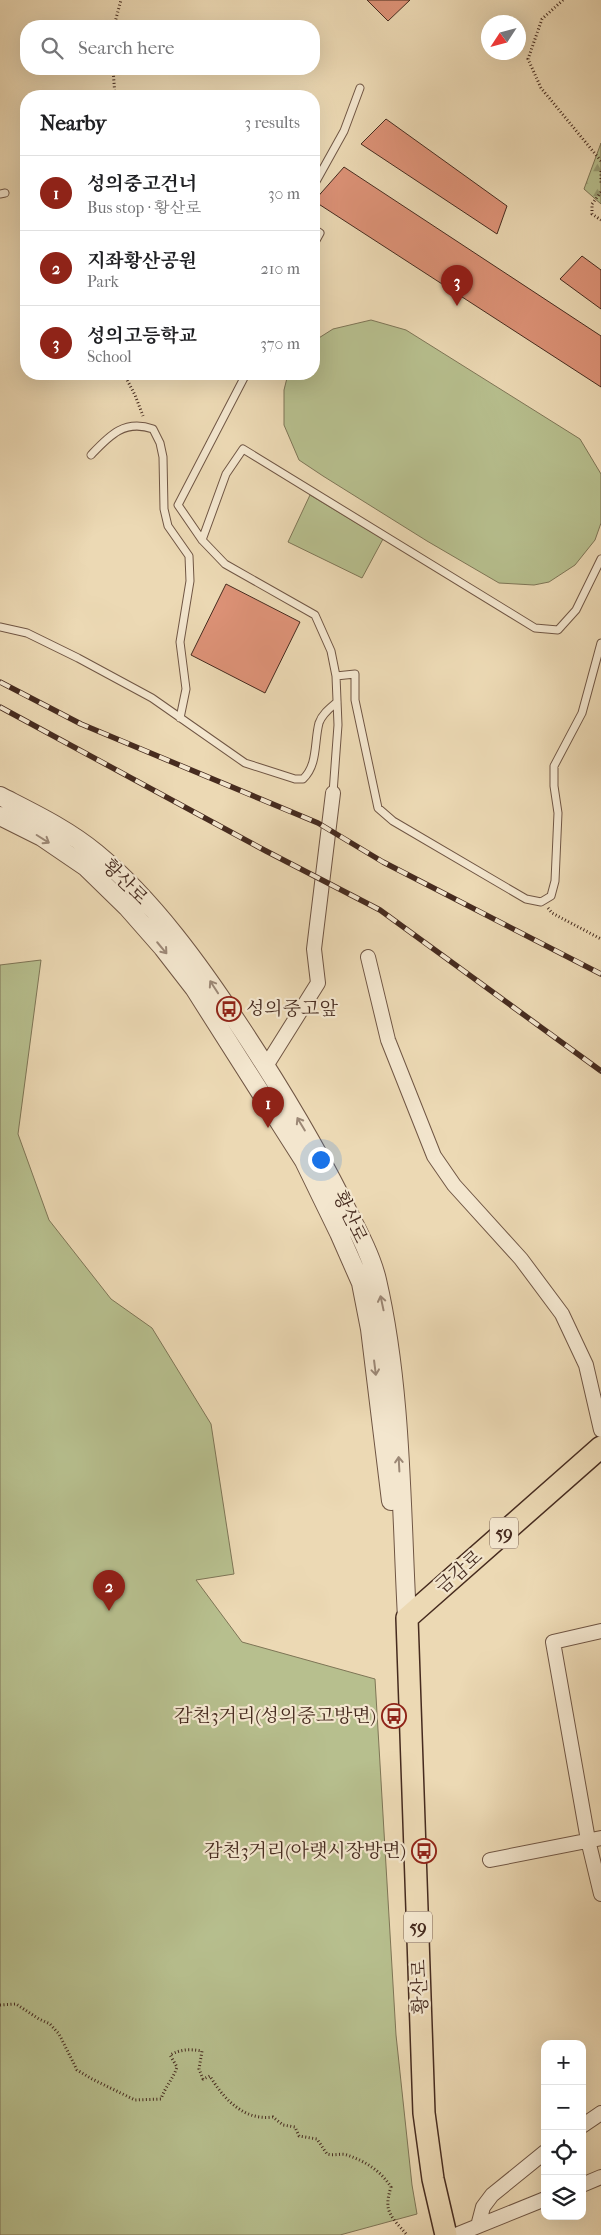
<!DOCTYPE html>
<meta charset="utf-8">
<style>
body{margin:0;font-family:"IM FELL French Canon","Noto Serif KR",serif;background:#f2f2f2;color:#202124}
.controls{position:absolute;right:15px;bottom:15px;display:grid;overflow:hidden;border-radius:10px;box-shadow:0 5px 20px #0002}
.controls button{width:45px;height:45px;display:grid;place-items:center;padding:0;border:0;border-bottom:1px solid #e0e0e0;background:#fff;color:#202124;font:25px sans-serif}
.compass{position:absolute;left:481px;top:15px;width:45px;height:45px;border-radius:50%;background:#fff;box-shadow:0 5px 20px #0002;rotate:234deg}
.you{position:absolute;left:320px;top:1159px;width:18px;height:18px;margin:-12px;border:4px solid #fff;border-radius:50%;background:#1a73e8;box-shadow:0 0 0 8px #1a73e833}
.badge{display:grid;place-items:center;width:32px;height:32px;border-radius:50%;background:#8f2418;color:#fff;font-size:16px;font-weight:700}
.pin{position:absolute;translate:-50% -41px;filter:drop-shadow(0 1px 2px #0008)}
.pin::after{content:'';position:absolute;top:26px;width:18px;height:15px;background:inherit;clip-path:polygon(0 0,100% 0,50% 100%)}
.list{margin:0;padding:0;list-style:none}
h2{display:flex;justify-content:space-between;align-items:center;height:65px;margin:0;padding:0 20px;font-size:21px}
h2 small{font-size:16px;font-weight:400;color:#757577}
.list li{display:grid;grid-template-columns:32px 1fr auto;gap:15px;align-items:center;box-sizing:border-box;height:75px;padding:0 20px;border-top:1px solid #e0e0e0}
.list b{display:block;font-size:19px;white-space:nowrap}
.list p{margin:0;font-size:16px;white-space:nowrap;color:#757577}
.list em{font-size:16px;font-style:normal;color:#757577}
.icon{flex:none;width:28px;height:28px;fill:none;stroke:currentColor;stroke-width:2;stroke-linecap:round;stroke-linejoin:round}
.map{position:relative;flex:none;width:601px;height:2235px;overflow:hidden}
.search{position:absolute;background:#fff;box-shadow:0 5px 20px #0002;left:20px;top:20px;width:300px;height:55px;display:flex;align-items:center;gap:12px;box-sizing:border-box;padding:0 18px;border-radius:20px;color:#757577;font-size:19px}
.panel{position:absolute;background:#fff;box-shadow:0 5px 20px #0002;left:20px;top:90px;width:300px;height:290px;border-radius:20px}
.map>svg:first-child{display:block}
.green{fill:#b7bf8e;stroke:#7e7556}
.forest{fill:url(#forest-firs);stroke:#7e7556}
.building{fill:#dd9277;stroke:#462b1f}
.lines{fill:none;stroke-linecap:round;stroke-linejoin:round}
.service-casing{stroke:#705644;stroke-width:9}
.minor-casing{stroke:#705644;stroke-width:16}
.tertiary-casing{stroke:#705644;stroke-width:20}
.primary-casing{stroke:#462b1f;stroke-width:24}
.path{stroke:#462b1f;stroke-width:3;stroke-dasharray:1 2.5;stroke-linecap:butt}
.service{stroke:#f3e6ce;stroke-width:7}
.minor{stroke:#f3e6ce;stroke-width:14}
.tertiary{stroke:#f3e6ce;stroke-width:18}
.primary{stroke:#ecd9b4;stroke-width:21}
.rail-casing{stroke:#462b1f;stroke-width:5.5}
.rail{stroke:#f3e6ce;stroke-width:4;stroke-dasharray:11;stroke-linecap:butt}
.oneway{stroke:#9c8876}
.labels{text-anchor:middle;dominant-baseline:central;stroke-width:4.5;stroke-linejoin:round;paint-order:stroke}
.shield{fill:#f3e6ce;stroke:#7a6354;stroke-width:1}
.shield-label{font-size:18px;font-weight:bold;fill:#462b1f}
.street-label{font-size:19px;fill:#462b1f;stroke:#f3e6ce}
.poi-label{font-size:19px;fill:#462b1f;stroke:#f3e6ce;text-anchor:end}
</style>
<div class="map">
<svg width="601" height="2235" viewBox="0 0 601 2235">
<defs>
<pattern id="forest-firs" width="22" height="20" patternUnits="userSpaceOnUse" patternTransform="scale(1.25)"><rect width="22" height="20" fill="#b7bf8e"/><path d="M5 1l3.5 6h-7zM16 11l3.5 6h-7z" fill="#979b73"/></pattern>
</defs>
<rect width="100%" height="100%" fill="#ecd9b4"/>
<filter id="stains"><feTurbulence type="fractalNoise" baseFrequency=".004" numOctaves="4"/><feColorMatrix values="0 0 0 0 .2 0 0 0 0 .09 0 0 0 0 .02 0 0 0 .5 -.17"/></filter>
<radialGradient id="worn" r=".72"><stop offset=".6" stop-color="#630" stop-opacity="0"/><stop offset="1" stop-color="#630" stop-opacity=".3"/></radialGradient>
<!-- green -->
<path class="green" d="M371 320 406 330 580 439 601 474V523L595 540 575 565 549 582 534 585 499 583 427 541 323 476 299 460 284 425V390L288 374H314V341L333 329Z
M310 495 383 539 362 578 288 542Z
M41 960 18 1134 49 1220 111 1299 152 1328 211 1424 234 1574 196 1580 242 1642 375 1679 396 2035 412 2185 417 2214 340 2235H0V965Z"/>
<!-- forest -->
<path class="forest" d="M601 143V204L584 189Z"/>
<!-- building -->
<path class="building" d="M367 0H410L388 21Z
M386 119 507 206 497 234 361 144Z
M344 167 601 336V387L314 201Z
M582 256 601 270V309L560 279Z
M226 584 300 622 265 693 191 655Z"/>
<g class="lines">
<defs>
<path id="service" d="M314 185 344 131 360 88
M0 194 5 193
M314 229 320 233 314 244
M246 374 178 505 202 540 225 564 315 615 331 651 336 676 338 725 333 793
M91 455C109 436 124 419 153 429L160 443 163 457 164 509 168 526 189 556 190 581 180 642 186 689 180 718
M202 540 226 474 243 449 535 628 558 630 576 610 601 559
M0 627 27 633 78 658 152 698 245 763 295 779H303C318 765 314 742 319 723 322 714 330 708 337 702
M336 676 355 674V700L378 808 393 821 526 899 541 902 551 896 555 881 558 813 554 786V766L582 713 601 643"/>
<path id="minor" d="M368 957 388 1040 434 1156 454 1185 521 1259 562 1314 586 1365 601 1430
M266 1066 318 983 314 949 333 793
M601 1631 553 1642 588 1840 601 1894
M490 1860 601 1838
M582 2126 601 2113
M582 2185 601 2177
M478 2226 483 2207 492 2195 545 2152
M456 2235 545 2199"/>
<path id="tertiary" d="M0 796C33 813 67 829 96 853 153 900 201 967 241 1028 278 1084 312 1140 342 1200 354 1224 371 1254 377 1280 402 1388 401 1507 407 1618
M0 816 42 837 86 867 127 907 163 948 194 988 304 1161 339 1233 361 1283 370 1329 391 1501"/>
<path id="primary" d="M446 2235 433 2179 424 2113 407 1618 601 1447"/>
</defs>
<!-- service casing -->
<use href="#service" class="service-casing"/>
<!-- minor casing -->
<use href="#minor" class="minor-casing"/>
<!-- tertiary casing -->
<use href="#tertiary" class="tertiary-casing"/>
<!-- primary casing -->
<use href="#primary" class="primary-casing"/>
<!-- path -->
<path class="path" d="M563 0 542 19 528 59 541 88 601 161
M114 26 121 0
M113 69 115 96
M601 171V185
M601 192 592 204V214L601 220
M124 374 135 395 143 416
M548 908 552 913 601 939
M0 2005 16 2004 39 2019 50 2024 59 2034 77 2070 92 2079 135 2100 161 2099C165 2087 173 2079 177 2067L170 2055C181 2049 190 2049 202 2051L199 2069 203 2079 210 2076C224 2100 245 2121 273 2117L283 2125 295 2127 299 2136 317 2139 327 2154C334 2156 341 2153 347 2155 365 2161 381 2171 391 2187 383 2212 391 2216 407 2235"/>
<!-- service -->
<use href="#service" class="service"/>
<!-- minor -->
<use href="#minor" class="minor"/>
<!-- tertiary -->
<use href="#tertiary" class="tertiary"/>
<!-- primary -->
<use href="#primary" class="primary"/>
<defs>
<path id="rail" d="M0 682 81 724 318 823 383 862 601 974
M0 707 266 851 380 910 601 1071"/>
</defs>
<!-- rail casing -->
<use href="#rail" class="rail-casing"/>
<!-- rail -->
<use href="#rail" class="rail"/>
</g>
<!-- one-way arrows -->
<defs><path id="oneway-shaft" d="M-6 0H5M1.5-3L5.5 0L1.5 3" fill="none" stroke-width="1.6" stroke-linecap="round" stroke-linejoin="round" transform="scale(1.25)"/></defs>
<g class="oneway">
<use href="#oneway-shaft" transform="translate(43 839) rotate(32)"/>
<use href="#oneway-shaft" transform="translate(162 948) rotate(50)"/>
<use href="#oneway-shaft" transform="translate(214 987) rotate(-123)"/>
<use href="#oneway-shaft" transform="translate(301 1124) rotate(-121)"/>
<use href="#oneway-shaft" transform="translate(382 1303) rotate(-102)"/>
<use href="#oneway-shaft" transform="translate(375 1368) rotate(83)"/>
<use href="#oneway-shaft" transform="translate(399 1464) rotate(-93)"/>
</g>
<!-- icons -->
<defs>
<symbol id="bus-ring" viewBox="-11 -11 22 22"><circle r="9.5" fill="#f3e6ce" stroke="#8f2418" stroke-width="1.5"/><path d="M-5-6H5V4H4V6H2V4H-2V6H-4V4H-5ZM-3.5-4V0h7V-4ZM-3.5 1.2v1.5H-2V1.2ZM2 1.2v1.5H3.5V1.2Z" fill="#8f2418"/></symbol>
</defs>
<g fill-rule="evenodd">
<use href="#bus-ring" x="215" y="995" width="28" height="28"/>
<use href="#bus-ring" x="380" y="1702" width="28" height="28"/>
<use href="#bus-ring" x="410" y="1837" width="28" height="28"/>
</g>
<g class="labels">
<!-- shield labels -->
<g class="shield">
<rect x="490" y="1517.5" width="28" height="31" rx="4"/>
<rect x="404" y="1911.5" width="28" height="31" rx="4"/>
</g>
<g class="shield-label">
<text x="504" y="1533">59</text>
<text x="418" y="1927">59</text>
</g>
<!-- street labels -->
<g class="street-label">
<text transform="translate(125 882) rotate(45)">황산로</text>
<text transform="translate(350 1217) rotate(65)">황산로</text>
<text transform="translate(459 1572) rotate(-41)">금감로</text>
<text transform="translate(420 1987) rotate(-92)">황산로</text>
</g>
<!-- poi labels -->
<g class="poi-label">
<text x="246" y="1009" text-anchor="start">성의중고앞</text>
<text x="376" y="1716">감천3거리(성의중고방면)</text>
<text x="406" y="1851">감천3거리(아랫시장방면)</text>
</g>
</g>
<rect width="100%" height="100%" filter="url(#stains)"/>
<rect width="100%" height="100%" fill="url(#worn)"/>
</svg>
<div class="controls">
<button>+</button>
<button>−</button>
<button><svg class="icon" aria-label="locate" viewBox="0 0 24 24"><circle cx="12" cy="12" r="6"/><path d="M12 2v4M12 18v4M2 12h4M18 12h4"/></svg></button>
<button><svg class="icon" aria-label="layers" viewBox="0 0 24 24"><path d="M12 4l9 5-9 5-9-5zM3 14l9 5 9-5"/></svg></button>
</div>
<svg class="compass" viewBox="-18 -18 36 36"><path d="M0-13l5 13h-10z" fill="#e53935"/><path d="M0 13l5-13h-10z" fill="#757577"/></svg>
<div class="you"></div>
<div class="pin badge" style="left:268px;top:1128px">1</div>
<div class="pin badge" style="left:109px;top:1611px">2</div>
<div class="pin badge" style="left:457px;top:306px">3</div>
<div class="search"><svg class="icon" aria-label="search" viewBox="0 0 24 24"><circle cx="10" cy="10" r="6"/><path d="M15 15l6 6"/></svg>Search here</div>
<section class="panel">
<h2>Nearby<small>3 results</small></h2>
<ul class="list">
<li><span class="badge">1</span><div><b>성의중고건너</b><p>Bus stop · 황산로</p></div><em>30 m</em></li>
<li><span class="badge">2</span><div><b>지좌황산공원</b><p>Park</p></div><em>210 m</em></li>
<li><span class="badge">3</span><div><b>성의고등학교</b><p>School</p></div><em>370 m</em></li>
</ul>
</section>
</div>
